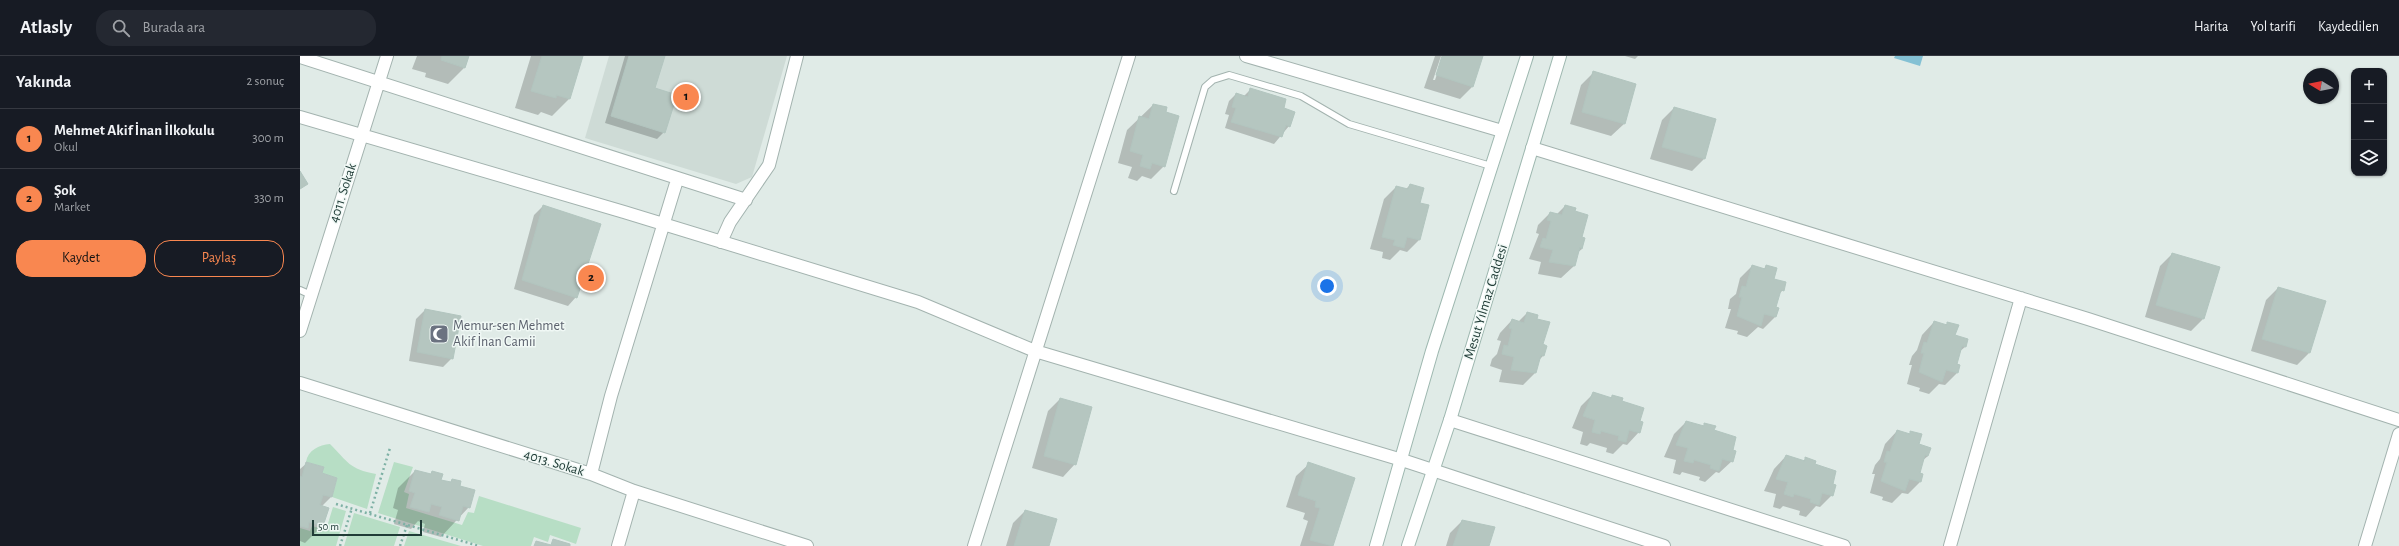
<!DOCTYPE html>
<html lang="tr">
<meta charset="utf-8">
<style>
body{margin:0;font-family:"Alegreya Sans",sans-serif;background:#242831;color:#f1f3f6}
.controls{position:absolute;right:12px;top:12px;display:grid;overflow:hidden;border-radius:8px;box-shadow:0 1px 3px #0004}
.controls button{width:36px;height:36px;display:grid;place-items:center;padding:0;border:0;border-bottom:1px solid #363941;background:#171b24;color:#f1f3f6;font:20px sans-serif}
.compass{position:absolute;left:2003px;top:12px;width:36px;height:36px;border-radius:50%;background:#171b24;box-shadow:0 1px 3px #0004;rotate:280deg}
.scale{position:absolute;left:12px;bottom:10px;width:110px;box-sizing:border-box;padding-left:4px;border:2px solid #203c37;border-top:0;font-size:11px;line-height:14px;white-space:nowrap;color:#203c37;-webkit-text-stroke:3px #f0f8f5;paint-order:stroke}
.you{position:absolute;left:1027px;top:230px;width:14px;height:14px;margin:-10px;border:3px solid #fff;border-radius:50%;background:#1a73e8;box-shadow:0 0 0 6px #1a73e833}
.badge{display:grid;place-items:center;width:26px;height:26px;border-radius:50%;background:#f98750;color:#111;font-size:13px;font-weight:700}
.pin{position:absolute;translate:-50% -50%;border:2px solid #fff;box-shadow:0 1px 4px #0006}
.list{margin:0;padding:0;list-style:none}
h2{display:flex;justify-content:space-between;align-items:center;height:52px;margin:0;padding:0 16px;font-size:17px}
h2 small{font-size:13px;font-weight:400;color:#9ea1a6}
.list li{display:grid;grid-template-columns:26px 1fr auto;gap:12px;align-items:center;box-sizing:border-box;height:60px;padding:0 16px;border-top:1px solid #363941}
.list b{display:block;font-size:15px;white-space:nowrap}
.list p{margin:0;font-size:13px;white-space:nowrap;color:#9ea1a6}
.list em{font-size:13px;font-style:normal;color:#9ea1a6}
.actions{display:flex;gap:8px;padding:12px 16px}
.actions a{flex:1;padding:9px 0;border:1px solid #f98750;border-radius:16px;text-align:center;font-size:14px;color:#f98750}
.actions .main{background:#f98750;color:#111}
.icon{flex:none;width:22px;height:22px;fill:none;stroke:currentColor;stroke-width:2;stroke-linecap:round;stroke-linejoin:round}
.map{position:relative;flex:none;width:2099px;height:490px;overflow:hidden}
header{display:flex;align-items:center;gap:24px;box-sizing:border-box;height:56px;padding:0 20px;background:#171b24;border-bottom:1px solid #363941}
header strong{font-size:19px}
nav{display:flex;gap:22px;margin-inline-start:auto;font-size:14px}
.search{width:280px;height:36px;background:#242831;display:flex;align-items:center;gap:10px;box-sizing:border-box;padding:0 14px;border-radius:16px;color:#9ea1a6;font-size:15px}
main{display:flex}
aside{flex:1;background:#171b24}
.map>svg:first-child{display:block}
.built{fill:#cedbd6}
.green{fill:#b7dec5}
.water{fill:#84c1d4}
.shadow{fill:#0003}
.building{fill:#b5c6c0;stroke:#b2c5bf}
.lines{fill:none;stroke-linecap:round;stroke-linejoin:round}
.lane-casing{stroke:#a3b3af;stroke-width:8}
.street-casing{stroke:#a3b3af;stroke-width:14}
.secondary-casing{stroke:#9eb8b0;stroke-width:14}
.path{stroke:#7eb1a5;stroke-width:2.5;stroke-dasharray:2 3;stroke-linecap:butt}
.lane{stroke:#fff;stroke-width:6}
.street{stroke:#fff;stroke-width:12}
.secondary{stroke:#fff;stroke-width:12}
.labels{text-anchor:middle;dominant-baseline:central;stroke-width:3;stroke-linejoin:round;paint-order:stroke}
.street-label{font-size:14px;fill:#203c37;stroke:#f0f8f5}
.worship-label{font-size:14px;fill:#5b616d;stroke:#f0f8f5;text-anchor:start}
</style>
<header>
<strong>Atlasly</strong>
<div class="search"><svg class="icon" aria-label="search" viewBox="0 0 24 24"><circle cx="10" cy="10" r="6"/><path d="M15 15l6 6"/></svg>Burada ara</div>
<nav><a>Harita</a><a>Yol tarifi</a><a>Kaydedilen</a></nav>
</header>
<main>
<aside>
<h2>Yakında<small>2 sonuç</small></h2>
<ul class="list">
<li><span class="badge">1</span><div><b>Mehmet Akif İnan İlkokulu</b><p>Okul</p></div><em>300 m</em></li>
<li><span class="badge">2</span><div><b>Şok</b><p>Market</p></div><em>330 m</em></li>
</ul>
<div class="actions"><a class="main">Kaydet</a><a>Paylaş</a></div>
</aside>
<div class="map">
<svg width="2099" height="490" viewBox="0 0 2099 490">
<rect width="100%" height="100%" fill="#e0ebe7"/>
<!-- built -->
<path class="built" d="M309 0H487L452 121 436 128 285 82Z"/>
<!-- green -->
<path class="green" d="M30 388C48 406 49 413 76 418L67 453 32 441 37 422 22 417 24 411 6 406C8 394 19 389 30 388Z
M94 406 113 411 104 436 109 438 106 452 162 469 168 456 174 457 179 440 281 472 276 488 250 479 248 486 234 481 231 490H183L78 457Z
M33 451 46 455 36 490H0V472L10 475 12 470 26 474Z
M54 457 100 471 94 490H44Z
M109 475 161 490H104Z"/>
<!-- water -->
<path class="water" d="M1595 0H1623L1620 10 1594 2Z"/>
<!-- shadow -->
<path class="shadow" d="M117 0H168L165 11 148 28 125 21 126 17 112 13Z
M231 0H282L269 43 252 60 241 56 238 59 215 52Z
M325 0H364L354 33 364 76 357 83 305 67Z
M1135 0H1141L1133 24H1135L1143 0H1182L1172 31 1160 43 1124 32Z
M1325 0H1338L1335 3Z
M1294 16 1324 68 1311 80 1270 68 1281 29Z
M951 33 982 53 989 70 974 88 925 72 929 59 925 58 929 45 936 38 943 41Z
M853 49 864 110 851 123 842 120 837 125 828 122 832 111 818 107 827 74Z
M1374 52 1415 63 1404 103 1392 115 1350 103 1362 64Z
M1110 129 1119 147V184L1107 196 1100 194 1090 204 1082 202 1083 196 1070 193 1084 143 1096 131 1106 133Z
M243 150 276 241 268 250 214 233 234 159Z
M1265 150 1274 156 1281 182 1284 183 1282 193 1277 197 1274 210 1261 222 1238 218 1241 206 1229 203 1239 178 1236 177 1238 169 1250 157 1256 159Z
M1872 198 1903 263 1891 275 1845 261 1860 210Z
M1452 210 1464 213 1466 210 1473 224 1483 234 1478 239 1475 252V261L1463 273 1458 271 1447 281 1437 278 1438 275 1425 272 1431 253H1428L1430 243 1436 238 1440 222Z
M1978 232 2009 297 1997 309 1951 295 1966 244Z
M125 254 152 302 143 311 109 305 116 263Z
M1227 257 1235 263 1242 289 1246 290 1243 300 1239 304 1235 317 1223 329 1199 326 1202 314 1190 310 1192 303 1197 298 1201 285 1197 284 1200 277 1212 264 1218 266Z
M1634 266 1645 269 1648 267 1654 280 1665 291 1659 296 1656 308 1659 309 1657 317 1645 329 1639 328 1629 338 1619 335 1620 332 1607 328 1612 309H1609L1612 300 1617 294 1622 279Z
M1294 337 1310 342 1312 340 1339 366V376L1327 389 1323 388 1313 398 1306 396 1307 392 1290 387 1287 390 1280 388 1283 376 1272 372 1281 350Z
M760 343 775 408 763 421 732 412 748 355Z
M1386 366 1402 371 1405 368 1413 375 1432 405 1419 417 1416 416 1405 426 1399 424 1400 421 1382 416 1380 419 1373 417 1376 404 1364 401 1374 378Z
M1597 375 1608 379 1611 376 1617 389 1628 400 1622 405 1619 417 1622 418 1620 426 1608 438 1602 437 1592 447 1582 444 1583 441 1570 437 1575 418H1572L1575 409 1580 403 1585 388Z
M1486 400 1503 405 1505 403 1532 428V439L1520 451 1516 450 1506 461 1499 459 1500 455 1483 450 1480 453 1473 451 1476 438 1464 435 1474 413Z
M7 407 21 418 31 441 21 451 22 470 5 487 0 485V413Z
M1009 408 1054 422 1032 490H1000L1008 465 1003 463 1005 457 986 451 996 420Z
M115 415 130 419 133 416 140 424 150 427 153 424 158 430 169 451 141 481 123 476 125 468 118 465 111 473 94 468 98 454 93 452 98 432Z
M725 455 748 490H706L713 467Z
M1162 465 1188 490H1146L1150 477Z"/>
<!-- building -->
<path class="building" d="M142 0H169L165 12 141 4Z
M242 0H283L270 43 256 39V42L231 35Z
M329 0H365L355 32 377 39 365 77 311 60Z
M1142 0H1183L1173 31 1136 19Z
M1293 15 1336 28 1325 68 1282 56Z
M950 32 986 43 984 52 995 56 990 71 986 69 982 81 931 66 936 52 932 51 936 37 948 41Z
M853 48 867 51 866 56 879 60 865 111 852 107 850 113 840 110 843 99 830 95 839 60 849 63Z
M1374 51 1416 63 1405 103 1362 91Z
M0 115 8 128 0 133Z
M1110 128 1124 132 1120 147 1129 149 1120 184 1107 181 1104 192 1093 189 1095 184 1082 181 1096 130 1108 133Z
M243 149 301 168 277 242 222 224Z
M1265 149 1276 152 1275 155 1288 159 1282 181 1285 182 1282 193 1280 191 1275 210 1249 206 1253 194 1240 191 1243 182 1246 183 1251 165 1247 164 1250 156 1262 159Z
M1872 197 1920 211 1904 263 1856 249Z
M1452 209 1465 213 1466 209 1477 212 1474 223 1486 226 1484 235 1481 234 1476 251 1479 252 1476 261 1464 258 1461 270 1437 260 1442 241H1439L1442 230 1446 231Z
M1978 231 2026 245 2010 297 1962 283Z
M125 253 161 260 153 303 117 296Z
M1227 256 1238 259 1237 263 1250 266 1243 288 1247 290 1244 300 1241 299 1236 317 1211 314 1214 301 1202 298 1204 289 1208 290 1212 273 1209 272 1212 263 1224 267Z
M1634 265 1647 269V266L1659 269 1655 279 1668 283 1666 291 1662 290 1657 308 1660 309 1658 317 1646 314 1642 326 1619 316 1624 297H1621L1624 286 1627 287Z
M1293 336 1312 342V339L1323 342 1322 345 1344 352 1340 365 1343 366 1340 377 1329 374 1326 386 1318 384 1319 380 1301 375 1300 378 1292 376 1295 364 1283 360Z
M760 342 792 351 776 409 744 400Z
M1386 365 1404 370V367L1416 370 1414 374 1436 381 1433 394 1436 395 1433 406 1422 403 1419 415 1410 412 1411 409 1394 404 1393 407 1384 405 1388 392 1376 389Z
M1597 374 1610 378V375L1622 378 1619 388 1631 392 1628 400 1625 399 1620 417 1623 418 1621 426 1609 423 1605 435 1581 425 1587 406H1584L1587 395 1590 396Z
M1486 399 1505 405V401L1516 405 1515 408 1536 415 1533 428 1536 429 1533 440 1522 437 1519 449 1510 446 1511 443 1494 438 1493 441 1484 438 1488 426 1476 423Z
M6 406 24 411 22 417 37 422 32 441 23 439 20 449 29 452 23 470 9 466 8 472 0 470V420L2 421Z
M1008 406 1055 422 1033 490 1010 484 1020 452 1015 451 1016 445 998 439Z
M115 414 131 418 132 415 143 418 141 424 151 426 152 423 161 425 160 430 175 434 170 452 163 450 159 465 139 459 142 451 131 448 129 456 110 451 115 437 109 435Z
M725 454 757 463 749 490H714Z
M1162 464 1195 471 1189 490H1153Z
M253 483 270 488V490H234L236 485 251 489Z"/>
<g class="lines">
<defs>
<path id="lane" d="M874 135 905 31 913 24 929 19 1001 40 1049 68 1191 110
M0 234 11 239"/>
<path id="street" d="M946 0 1202 75
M0 1 446 144
M0 61 324 156 618 246 735 295 1102 404 1364 490
M1232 92 1788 263 2099 364
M421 186 430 166 469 109 497 0
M0 275 87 0
M0 327 291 418 334 435 507 490
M1150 364 1544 490
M291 418 311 340 377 124
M318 490 334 435
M674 490 829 0
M1650 490 1721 242
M2065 490 2099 378"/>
<path id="secondary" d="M1076 490 1132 295 1227 0
M1108 490 1150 364 1260 0"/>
</defs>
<!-- lane casing -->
<use href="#lane" class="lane-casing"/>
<!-- street casing -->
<use href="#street" class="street-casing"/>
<!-- secondary casing -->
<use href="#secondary" class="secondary-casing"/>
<!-- path -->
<path class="path" d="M36 448 179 490
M70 457 90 392
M40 490 52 452
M100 490 107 469"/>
<!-- lane -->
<use href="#lane" class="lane"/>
<!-- street -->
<use href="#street" class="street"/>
<!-- secondary -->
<use href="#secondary" class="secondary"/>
</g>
<!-- icons -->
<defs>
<symbol id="mosque-square" viewBox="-11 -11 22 22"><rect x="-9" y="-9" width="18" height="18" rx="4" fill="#6b7280" stroke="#f0f8f5"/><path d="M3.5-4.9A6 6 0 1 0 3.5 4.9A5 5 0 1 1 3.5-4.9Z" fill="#fff"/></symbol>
</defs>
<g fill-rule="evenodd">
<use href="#mosque-square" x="128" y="267" width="22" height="22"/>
</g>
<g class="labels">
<!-- street labels -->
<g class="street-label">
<text transform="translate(43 137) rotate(-72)">4011. Sokak</text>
<text transform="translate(1186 246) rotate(-73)">Mesut Yılmaz Caddesi</text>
<text transform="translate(254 407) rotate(17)">4013. Sokak</text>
</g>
<!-- worship labels -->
<g class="worship-label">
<text x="153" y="270">Memur-sen Mehmet<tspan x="153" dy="16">Akif İnan Camii</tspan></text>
</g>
</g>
</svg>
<div class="controls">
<button>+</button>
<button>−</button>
<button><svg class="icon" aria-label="layers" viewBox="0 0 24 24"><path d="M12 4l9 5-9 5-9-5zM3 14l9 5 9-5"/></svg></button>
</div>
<svg class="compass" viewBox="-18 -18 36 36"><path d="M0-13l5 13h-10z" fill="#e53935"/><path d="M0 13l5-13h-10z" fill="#9ea1a6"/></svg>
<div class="scale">50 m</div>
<div class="you"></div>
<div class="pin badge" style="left:386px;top:41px">1</div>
<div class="pin badge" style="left:291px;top:222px">2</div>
</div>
</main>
